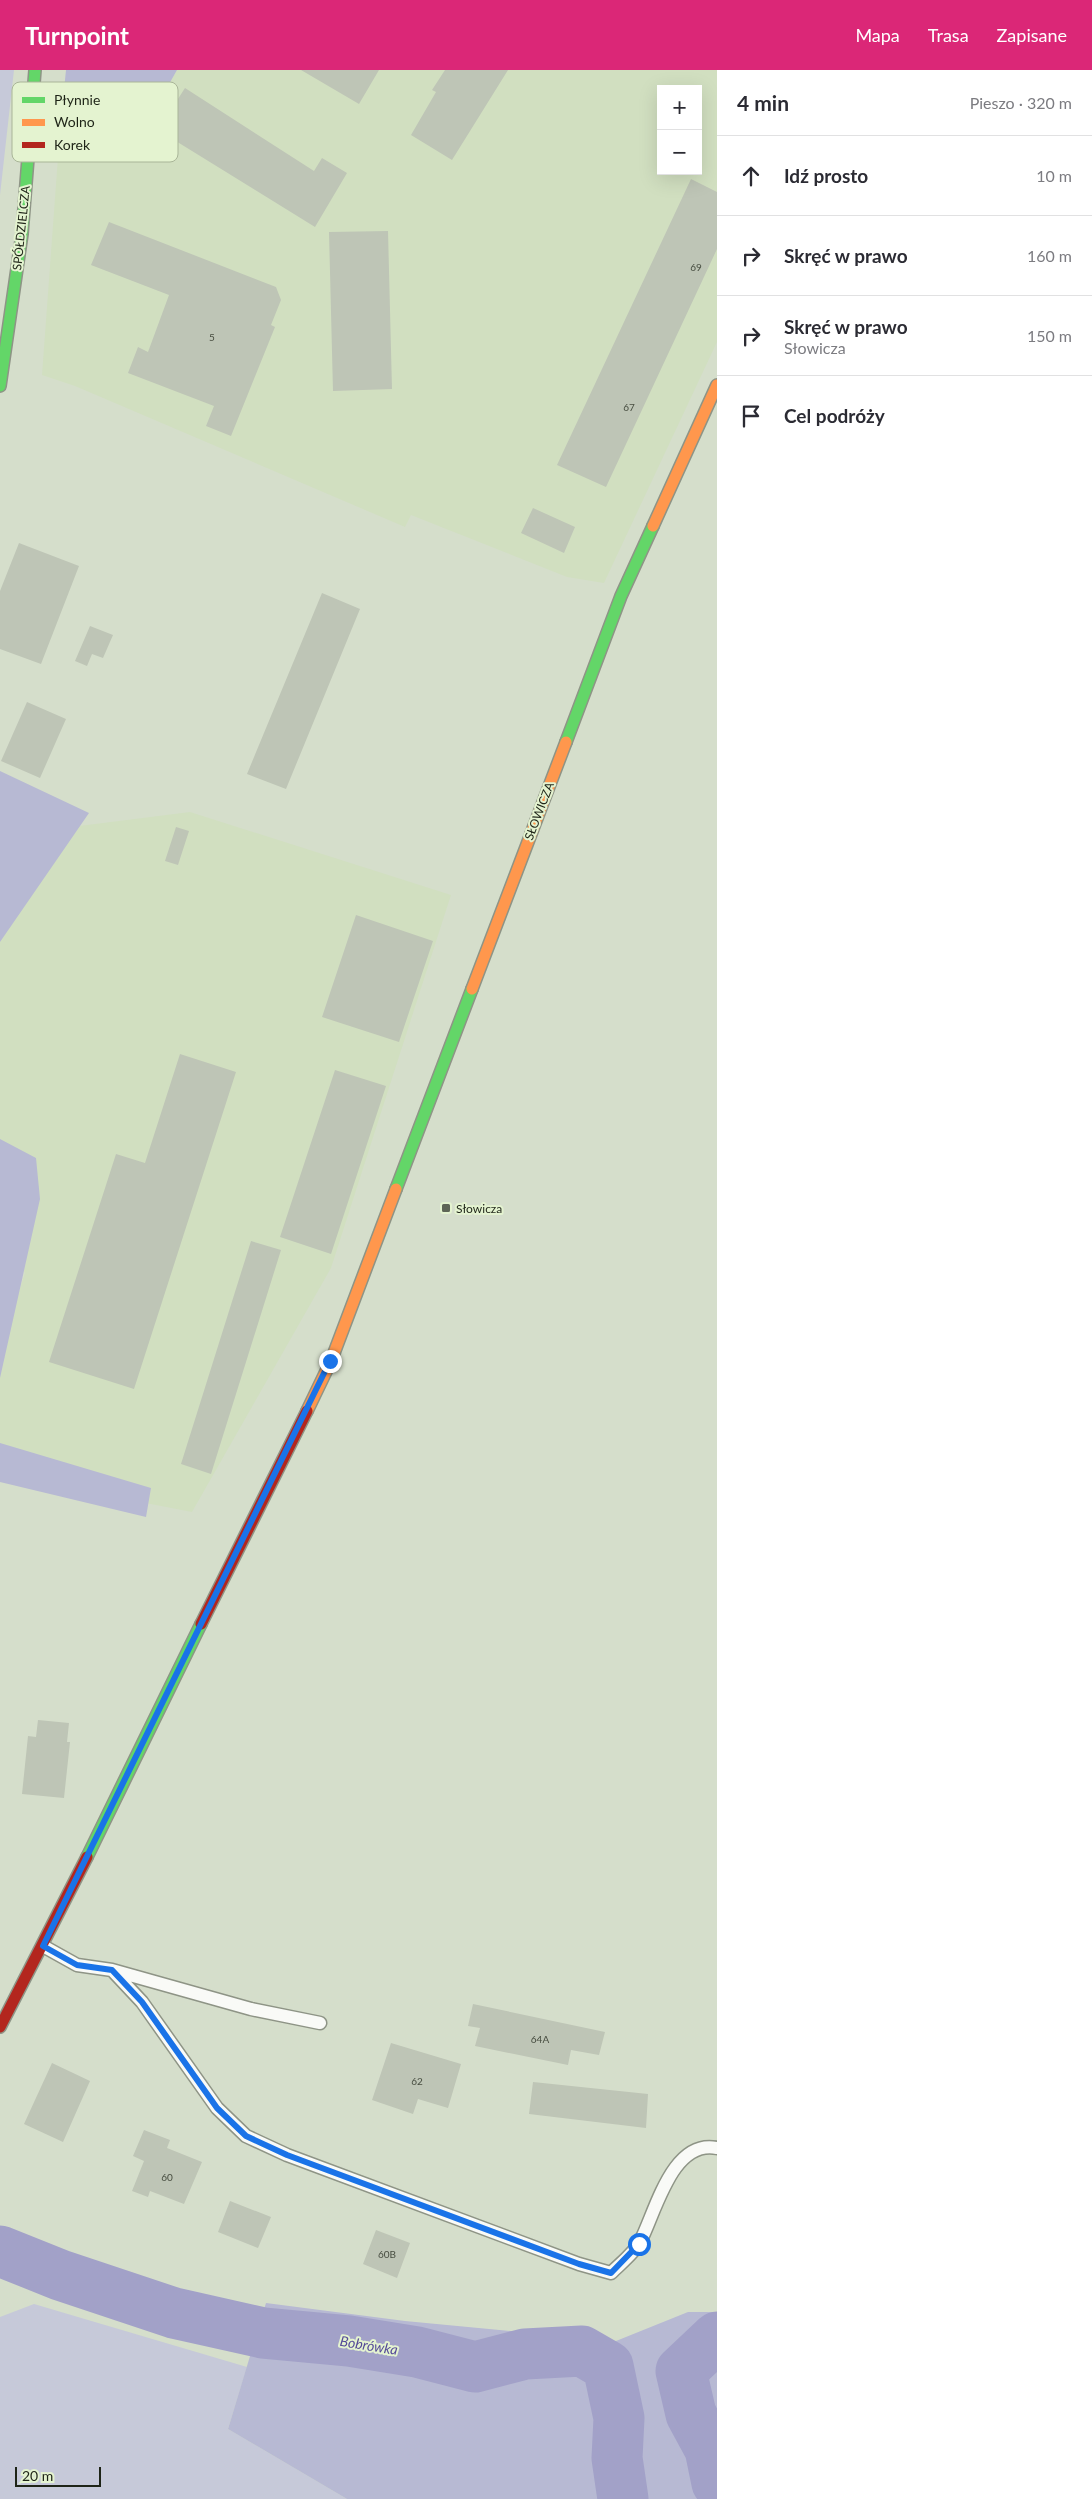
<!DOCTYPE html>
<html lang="pl">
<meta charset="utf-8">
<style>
body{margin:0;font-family:Lato,sans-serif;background:#f2f2f3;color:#2b2b33}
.controls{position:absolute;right:15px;top:15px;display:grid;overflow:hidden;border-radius:0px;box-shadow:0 5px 20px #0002}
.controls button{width:45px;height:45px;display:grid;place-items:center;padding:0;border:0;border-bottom:1px solid #e1e1e2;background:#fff;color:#2b2b33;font:25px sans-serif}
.scale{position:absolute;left:15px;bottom:12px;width:86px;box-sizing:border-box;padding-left:5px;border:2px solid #1e2417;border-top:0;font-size:14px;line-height:18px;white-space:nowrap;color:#1e2417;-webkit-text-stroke:4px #e4f3d0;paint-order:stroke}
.stop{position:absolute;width:15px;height:15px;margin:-11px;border:4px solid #1a73e8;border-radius:50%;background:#fff}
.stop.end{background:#1a73e8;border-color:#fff;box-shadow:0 1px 5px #0008}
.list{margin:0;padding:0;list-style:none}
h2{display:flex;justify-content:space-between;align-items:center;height:65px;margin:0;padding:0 20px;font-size:21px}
h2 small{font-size:16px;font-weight:400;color:#7c7c81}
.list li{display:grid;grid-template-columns:32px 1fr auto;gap:15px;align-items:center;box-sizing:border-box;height:80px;padding:0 20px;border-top:1px solid #e1e1e2}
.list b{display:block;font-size:19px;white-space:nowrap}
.list p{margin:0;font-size:16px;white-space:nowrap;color:#7c7c81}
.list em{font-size:16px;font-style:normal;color:#7c7c81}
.icon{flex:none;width:28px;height:28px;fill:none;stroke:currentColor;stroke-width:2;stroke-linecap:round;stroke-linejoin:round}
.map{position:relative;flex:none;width:717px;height:2429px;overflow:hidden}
header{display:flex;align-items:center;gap:30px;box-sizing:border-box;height:70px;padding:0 25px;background:#db2777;color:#fff}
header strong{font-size:24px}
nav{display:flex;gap:28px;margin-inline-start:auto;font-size:18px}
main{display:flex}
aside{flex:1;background:#fff}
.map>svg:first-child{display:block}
.built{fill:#d1dfc0;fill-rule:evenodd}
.green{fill:#c6c9d9}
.forest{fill:#b7b9d3}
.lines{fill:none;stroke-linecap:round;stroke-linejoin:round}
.river{stroke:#a2a1c8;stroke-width:51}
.building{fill:#bec5b6}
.lane-casing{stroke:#8e9486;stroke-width:15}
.fast-casing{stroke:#8e9486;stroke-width:14}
.slow-casing{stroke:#8e9486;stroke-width:14}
.jam-casing{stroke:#8e9486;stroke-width:14}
.lane{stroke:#f9faf7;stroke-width:12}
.fast{stroke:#63d668;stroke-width:11}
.slow{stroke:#ff974d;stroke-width:11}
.jam{stroke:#b3261e;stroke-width:11}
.route{stroke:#1a73e8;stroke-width:6}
.poi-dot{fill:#5e6556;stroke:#e4f3d0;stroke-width:2}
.labels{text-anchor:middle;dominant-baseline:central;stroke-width:4;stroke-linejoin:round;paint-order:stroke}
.number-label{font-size:10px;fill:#474d40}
.street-label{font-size:12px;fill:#1e2417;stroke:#e4f3d0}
.poi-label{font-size:12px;fill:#1e2417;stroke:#e4f3d0;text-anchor:start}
.water-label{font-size:14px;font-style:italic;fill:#544997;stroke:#e4f3d0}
.key{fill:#e4f3d0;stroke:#a9b598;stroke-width:1}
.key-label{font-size:14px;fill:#1e2417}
</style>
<header>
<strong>Turnpoint</strong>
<nav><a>Mapa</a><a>Trasa</a><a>Zapisane</a></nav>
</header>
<main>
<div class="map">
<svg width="717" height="2429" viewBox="0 0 717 2429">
<rect width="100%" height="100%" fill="#d5decb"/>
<!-- built -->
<path class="built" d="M177 0H717V272L604 513 567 507 411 445 405 457 75 316 42 305 60 60 146 55ZM661 19H698V101H661Z
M190 742 451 825 331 1198 192 1442 125 1429 0 1388V1280L25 1203 0 1168V766Z"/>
<!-- green -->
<path class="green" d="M0 0H14L0 125Z
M34 2234 247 2297 228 2359 347 2429H0V2247Z"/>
<!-- forest -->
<path class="forest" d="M66 0H177L146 55 60 60Z
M0 701 89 743 0 872Z
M0 1069 36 1088 40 1129 0 1308Z
M0 1373 151 1418 146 1447 0 1412Z
M266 2233 405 2251 616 2271 688 2242H717V2429H347L228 2359Z"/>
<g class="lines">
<!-- river -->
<path class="river" d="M0 2181 60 2205 174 2243 263 2263 349 2271 417 2282 475 2297 525 2284 582 2281 608 2296 619 2348 617 2388 623 2429
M717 2267 681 2301 691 2344 710 2379 717 2413"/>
</g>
<!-- building -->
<path class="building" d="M301 0H379L359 34Z
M445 0H508L452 90 411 65 436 22 432 20Z
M185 18 314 101 322 88 347 103 315 157 158 60Z
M691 109 717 122V179L606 417 557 395Z
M109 152 276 217 281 230 271 255 275 257 231 366 206 356 214 336 128 303 138 277 148 282 169 225 91 195Z
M388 161 392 319 333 321 329 162Z
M533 438 575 457 564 483 521 463Z
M19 473 79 496 41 594 0 579V521Z
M322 523 360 539 286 719 247 704Z
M90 556 113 565 103 588 92 584 87 596 75 591Z
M27 632 66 649 40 708 1 691Z
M176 757 189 761 178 795 165 791Z
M356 845 433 871 399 972 322 947Z
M180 984 236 1002 134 1319 49 1292 116 1084 145 1093Z
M335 1000 386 1016 331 1184 280 1167Z
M251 1171 281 1180 211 1404 181 1394Z
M38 1650 69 1653 67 1672H70L64 1728 22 1724 28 1666 36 1667Z
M473 1934 605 1962 599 1985 571 1980 568 1995 475 1976 480 1958 468 1956Z
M391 1973 461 1994 448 2038 418 2029 413 2044 372 2030Z
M52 1993 90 2011 63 2072 24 2054Z
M533 2012 648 2024 646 2058 529 2044Z
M144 2060 170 2070 167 2078 202 2092 184 2134 150 2121 148 2127 132 2121 144 2091 133 2086Z
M230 2131 271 2147 258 2178 218 2162Z
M376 2160 410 2173 397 2208 363 2194Z"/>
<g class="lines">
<defs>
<path id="lane" d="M43 1876 77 1895 112 1900 251 1939 320 1953
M112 1900 142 1932 217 2038 246 2066 287 2085 579 2194 611 2203C620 2194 634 2183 640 2172 656 2141 672 2069 717 2078"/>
<path id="fast" d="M0 316 22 164 35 0
M566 672 621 526 653 456
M396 1119 472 919
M87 1787 201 1554"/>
<path id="slow" d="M653 456 717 315
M472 919 566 672
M307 1341 331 1291 396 1119"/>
<path id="jam" d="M201 1554 307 1341
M0 1957 87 1787"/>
</defs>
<!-- lane casing -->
<use href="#lane" class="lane-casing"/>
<!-- fast casing -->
<use href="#fast" class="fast-casing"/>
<!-- slow casing -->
<use href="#slow" class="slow-casing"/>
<!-- jam casing -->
<use href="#jam" class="jam-casing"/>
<!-- lane -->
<use href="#lane" class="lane"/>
<!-- fast -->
<use href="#fast" class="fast"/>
<!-- slow -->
<use href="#slow" class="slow"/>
<!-- jam -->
<use href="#jam" class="jam"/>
</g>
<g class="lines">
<!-- route -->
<path class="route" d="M330 1291 43 1876 77 1895 112 1900 142 1932 217 2038 246 2066 287 2085 579 2194 611 2203 639 2174"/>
</g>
<!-- markers -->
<rect class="poi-dot" x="441" y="1133" width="10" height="10" rx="2.5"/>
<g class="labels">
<!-- number labels -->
<g class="number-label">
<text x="696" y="197">69</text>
<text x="212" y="267">5</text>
<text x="629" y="337">67</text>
<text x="540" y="1969">64A</text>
<text x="417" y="2011">62</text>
<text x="167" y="2107">60</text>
<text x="387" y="2184">60B</text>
</g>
<!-- street labels -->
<g class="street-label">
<text transform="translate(21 158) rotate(-84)">SPÓŁDZIELCZA</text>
<text transform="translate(539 741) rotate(-69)">SŁOWICZA</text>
</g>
<!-- poi labels -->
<g class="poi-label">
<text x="456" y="1138">Słowicza</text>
</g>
<!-- water labels -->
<g class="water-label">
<text transform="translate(369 2275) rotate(9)">Bobrówka</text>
</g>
</g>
<!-- legend -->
<rect x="12" y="12" width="166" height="80" rx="8" class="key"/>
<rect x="22" y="27" width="23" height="6" fill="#63d668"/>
<rect x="22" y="49" width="23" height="7" fill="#ff974d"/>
<rect x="22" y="72" width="23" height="6" fill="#b3261e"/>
<g class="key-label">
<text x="54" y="35">Płynnie</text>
<text x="54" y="57">Wolno</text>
<text x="54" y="80">Korek</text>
</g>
</svg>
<div class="controls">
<button>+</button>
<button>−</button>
</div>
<div class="scale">20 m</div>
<div class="stop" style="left:639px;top:2174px"></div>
<div class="stop end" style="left:330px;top:1291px"></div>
</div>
<aside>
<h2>4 min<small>Pieszo · 320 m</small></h2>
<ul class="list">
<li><svg class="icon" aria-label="ahead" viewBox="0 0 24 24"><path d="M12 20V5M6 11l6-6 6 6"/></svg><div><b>Idź prosto</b></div><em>10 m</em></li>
<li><svg class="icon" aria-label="right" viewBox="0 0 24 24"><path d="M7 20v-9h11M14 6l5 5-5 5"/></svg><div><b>Skręć w prawo</b></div><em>160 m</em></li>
<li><svg class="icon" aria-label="right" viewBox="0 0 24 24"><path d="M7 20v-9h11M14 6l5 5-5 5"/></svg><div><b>Skręć w prawo</b><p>Słowicza</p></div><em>150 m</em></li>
<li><svg class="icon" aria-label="arrive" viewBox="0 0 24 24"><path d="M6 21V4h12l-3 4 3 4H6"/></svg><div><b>Cel podróży</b></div></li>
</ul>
</aside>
</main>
